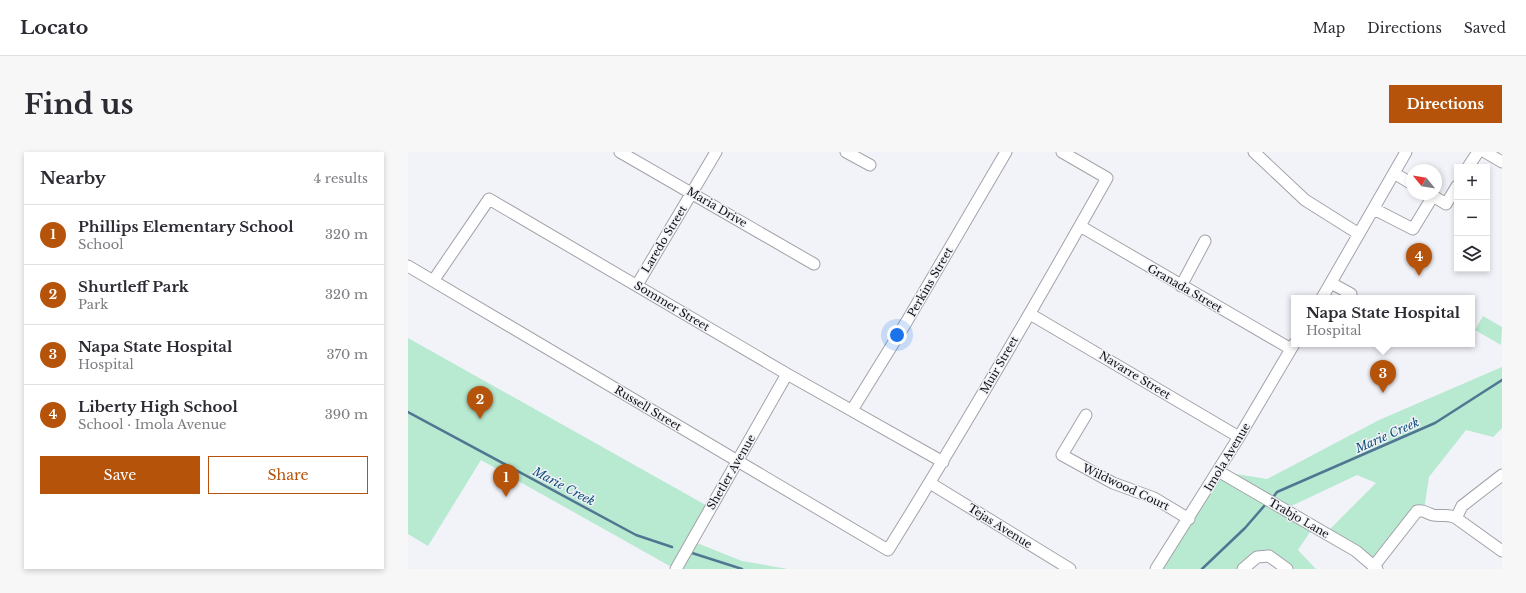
<!DOCTYPE html>
<meta charset="utf-8">
<style>
body{margin:0;font-family:"Libre Baskerville",serif;background:#f7f7f7;color:#2b2b33}
.controls{position:absolute;right:12px;top:12px;display:grid;overflow:hidden;border-radius:0px;box-shadow:0 2px 6px #0003}
.controls button{width:36px;height:36px;display:grid;place-items:center;padding:0;border:0;border-bottom:1px solid #e1e1e2;background:#fff;color:#2b2b33;font:20px sans-serif}
.compass{position:absolute;left:998px;top:12px;width:36px;height:36px;border-radius:50%;background:#fff;box-shadow:0 2px 6px #0003;rotate:300deg}
.you{position:absolute;left:489px;top:183px;width:14px;height:14px;margin:-10px;border:3px solid #fff;border-radius:50%;background:#1a73e8;box-shadow:0 0 0 6px #1a73e833}
.badge{display:grid;place-items:center;width:26px;height:26px;border-radius:50%;background:#b45309;color:#fff;font-size:13px;font-weight:700}
.pin{position:absolute;translate:-50% -33px;filter:drop-shadow(0 1px 2px #0008)}
.pin::after{content:'';position:absolute;top:21px;width:14px;height:12px;background:inherit;clip-path:polygon(0 0,100% 0,50% 100%)}
.popup{position:absolute;left:883px;top:143px;width:184px;height:52px;box-sizing:border-box;display:grid;place-content:center;border-radius:0px;background:#fff;filter:drop-shadow(0 1px 3px #0005);font-size:13px;white-space:nowrap;color:#7c7c81}
.popup b{font-size:15px;color:#2b2b33}
.popup::after{content:'';position:absolute;left:50%;top:100%;margin-left:-8px;border:8px solid transparent;border-top-color:#fff}
.list{margin:0;padding:0;list-style:none}
h2{display:flex;justify-content:space-between;align-items:center;height:52px;margin:0;padding:0 16px;font-size:17px}
h2 small{font-size:13px;font-weight:400;color:#7c7c81}
.list li{display:grid;grid-template-columns:26px 1fr auto;gap:12px;align-items:center;box-sizing:border-box;height:60px;padding:0 16px;border-top:1px solid #e1e1e2}
.list b{display:block;font-size:15px;white-space:nowrap}
.list p{margin:0;font-size:13px;white-space:nowrap;color:#7c7c81}
.list em{font-size:13px;font-style:normal;color:#7c7c81}
.actions{display:flex;gap:8px;padding:12px 16px}
.actions a{flex:1;padding:9px 0;border:1px solid #b45309;border-radius:0px;text-align:center;font-size:14px;color:#b45309}
.actions .main{background:#b45309;color:#fff}
.icon{flex:none;width:22px;height:22px;fill:none;stroke:currentColor;stroke-width:2;stroke-linecap:round;stroke-linejoin:round}
.map{position:relative;flex:none;width:1094px;height:417px;overflow:hidden;border-radius:0px}
header{display:flex;align-items:center;gap:24px;box-sizing:border-box;height:56px;padding:0 20px;background:#fff;border-bottom:1px solid #e1e1e2}
header strong{font-size:19px}
nav{display:flex;gap:22px;margin-inline-start:auto;font-size:14px}
.intro{display:flex;align-items:center;justify-content:space-between;box-sizing:border-box;height:96px;padding:0 24px}
h1{margin:0;font-size:28px}
.button{padding:10px 18px;border-radius:0px;background:#b45309;color:#fff;font-size:14px;font-weight:700}
main{display:flex;gap:24px;padding:0 24px}
aside{flex:1;background:#fff;border-radius:0px;box-shadow:0 2px 6px #0003}
.map>svg:first-child{display:block}
.green{fill:#b8e9d1}
.lines{fill:none;stroke-linecap:round;stroke-linejoin:round}
.stream{stroke:#507692;stroke-width:2.5}
.minor-casing{stroke:#a2a3a9;stroke-width:13}
.minor{stroke:#fff;stroke-width:11}
.labels{text-anchor:middle;dominant-baseline:central;stroke-width:3;stroke-linejoin:round;paint-order:stroke}
.street-label{font-size:11px;fill:#111113;stroke:#f2f3f9}
.water-label{font-size:12px;font-style:italic;fill:#105178;stroke:#f2f3f9}
</style>
<header>
<strong>Locato</strong>
<nav><a>Map</a><a>Directions</a><a>Saved</a></nav>
</header>
<div class="intro"><h1>Find us</h1><a class="button">Directions</a></div>
<main>
<aside>
<h2>Nearby<small>4 results</small></h2>
<ul class="list">
<li><span class="badge">1</span><div><b>Phillips Elementary School</b><p>School</p></div><em>320 m</em></li>
<li><span class="badge">2</span><div><b>Shurtleff Park</b><p>Park</p></div><em>320 m</em></li>
<li><span class="badge">3</span><div><b>Napa State Hospital</b><p>Hospital</p></div><em>370 m</em></li>
<li><span class="badge">4</span><div><b>Liberty High School</b><p>School · Imola Avenue</p></div><em>390 m</em></li>
</ul>
<div class="actions"><a class="main">Save</a><a>Share</a></div>
</aside>
<div class="map">
<svg width="1094" height="417" viewBox="0 0 1094 417">
<rect width="100%" height="100%" fill="#f2f3f9"/>
<!-- green -->
<path class="green" d="M1075 164 1094 175 1093 193 1067 178Z
M0 186 303 356 284 389 334 409 380 417H267L73 308 20 394 0 382Z
M1094 215V276L1085 285 1058 278 1021 325 1016 358 966 414 918 381 968 331 949 323 877 357 906 374 890 398 908 417H879L861 404 835 417H748L810 319 859 327 971 268Z"/>
<g class="lines">
<!-- stream -->
<path class="stream" d="M0 260 228 383 264 395
M866 344 869 340 1027 271 1094 228
M284 401 334 417
M794 417 837 376 857 353"/>
<defs>
<path id="minor" d="M212 0 406 112
M438 0 462 13
M846 0 897 48 951 82
M1077 0 1094 10
M1060 15 1070 0
M986 21 1004 32
M1022 42 1038 52 1049 34
M966 57 1005 77 1025 44
M672 74 883 197
M0 114 480 398C556 276 628 152 699 26L654 0
M25 129 81 47 379 222 535 310
M923 131 943 142 941 146
M229 133 308 0
M773 134 797 89
M914 146 998 0
M622 162 831 285
M444 258 499 169 598 0
M678 263 654 303 705 331 746 346 781 367
M810 319 948 399 969 417
M1094 323 1054 354 1048 366 1094 399
M522 331 662 417
M966 414 1009 359C1017 358 1018 361 1025 363 1034 365 1040 361 1048 366
M268 417 379 222
M748 417 831 285 886 192
M835 417 849 405 861 404 879 417"/>
</defs>
<!-- minor casing -->
<use href="#minor" class="minor-casing"/>
<!-- minor -->
<use href="#minor" class="minor"/>
</g>
<g class="labels">
<!-- street labels -->
<g class="street-label">
<text transform="translate(309 55) rotate(30)">Maria Drive</text>
<text transform="translate(256 87) rotate(-59)">Laredo Street</text>
<text transform="translate(522 130) rotate(-60)">Perkins Street</text>
<text transform="translate(777 136) rotate(30)">Granada Street</text>
<text transform="translate(264 154) rotate(31)">Sommer Street</text>
<text transform="translate(591 213) rotate(-60)">Muir Street</text>
<text transform="translate(727 223) rotate(31)">Navarre Street</text>
<text transform="translate(240 256) rotate(31)">Russell Street</text>
<text transform="translate(819 305) rotate(-59)">Imola Avenue</text>
<text transform="translate(323 320) rotate(-60)">Shetler Avenue</text>
<text transform="translate(718 335) rotate(25)">Wildwood Court</text>
<text transform="translate(891 366) rotate(30)">Trabjo Lane</text>
<text transform="translate(592 374) rotate(32)">Tejas Avenue</text>
</g>
<!-- water labels -->
<g class="water-label">
<text transform="translate(979 283) rotate(-24)">Marie Creek</text>
<text transform="translate(156 334) rotate(28)">Marie Creek</text>
</g>
</g>
</svg>
<div class="controls">
<button>+</button>
<button>−</button>
<button><svg class="icon" aria-label="layers" viewBox="0 0 24 24"><path d="M12 4l9 5-9 5-9-5zM3 14l9 5 9-5"/></svg></button>
</div>
<svg class="compass" viewBox="-18 -18 36 36"><path d="M0-13l5 13h-10z" fill="#e53935"/><path d="M0 13l5-13h-10z" fill="#7c7c81"/></svg>
<div class="you"></div>
<div class="pin badge" style="left:98px;top:345px">1</div>
<div class="pin badge" style="left:72px;top:267px">2</div>
<div class="pin badge" style="left:975px;top:241px">3</div>
<div class="popup"><b>Napa State Hospital</b>Hospital</div>
<div class="pin badge" style="left:1011px;top:124px">4</div>
</div>
</main>
